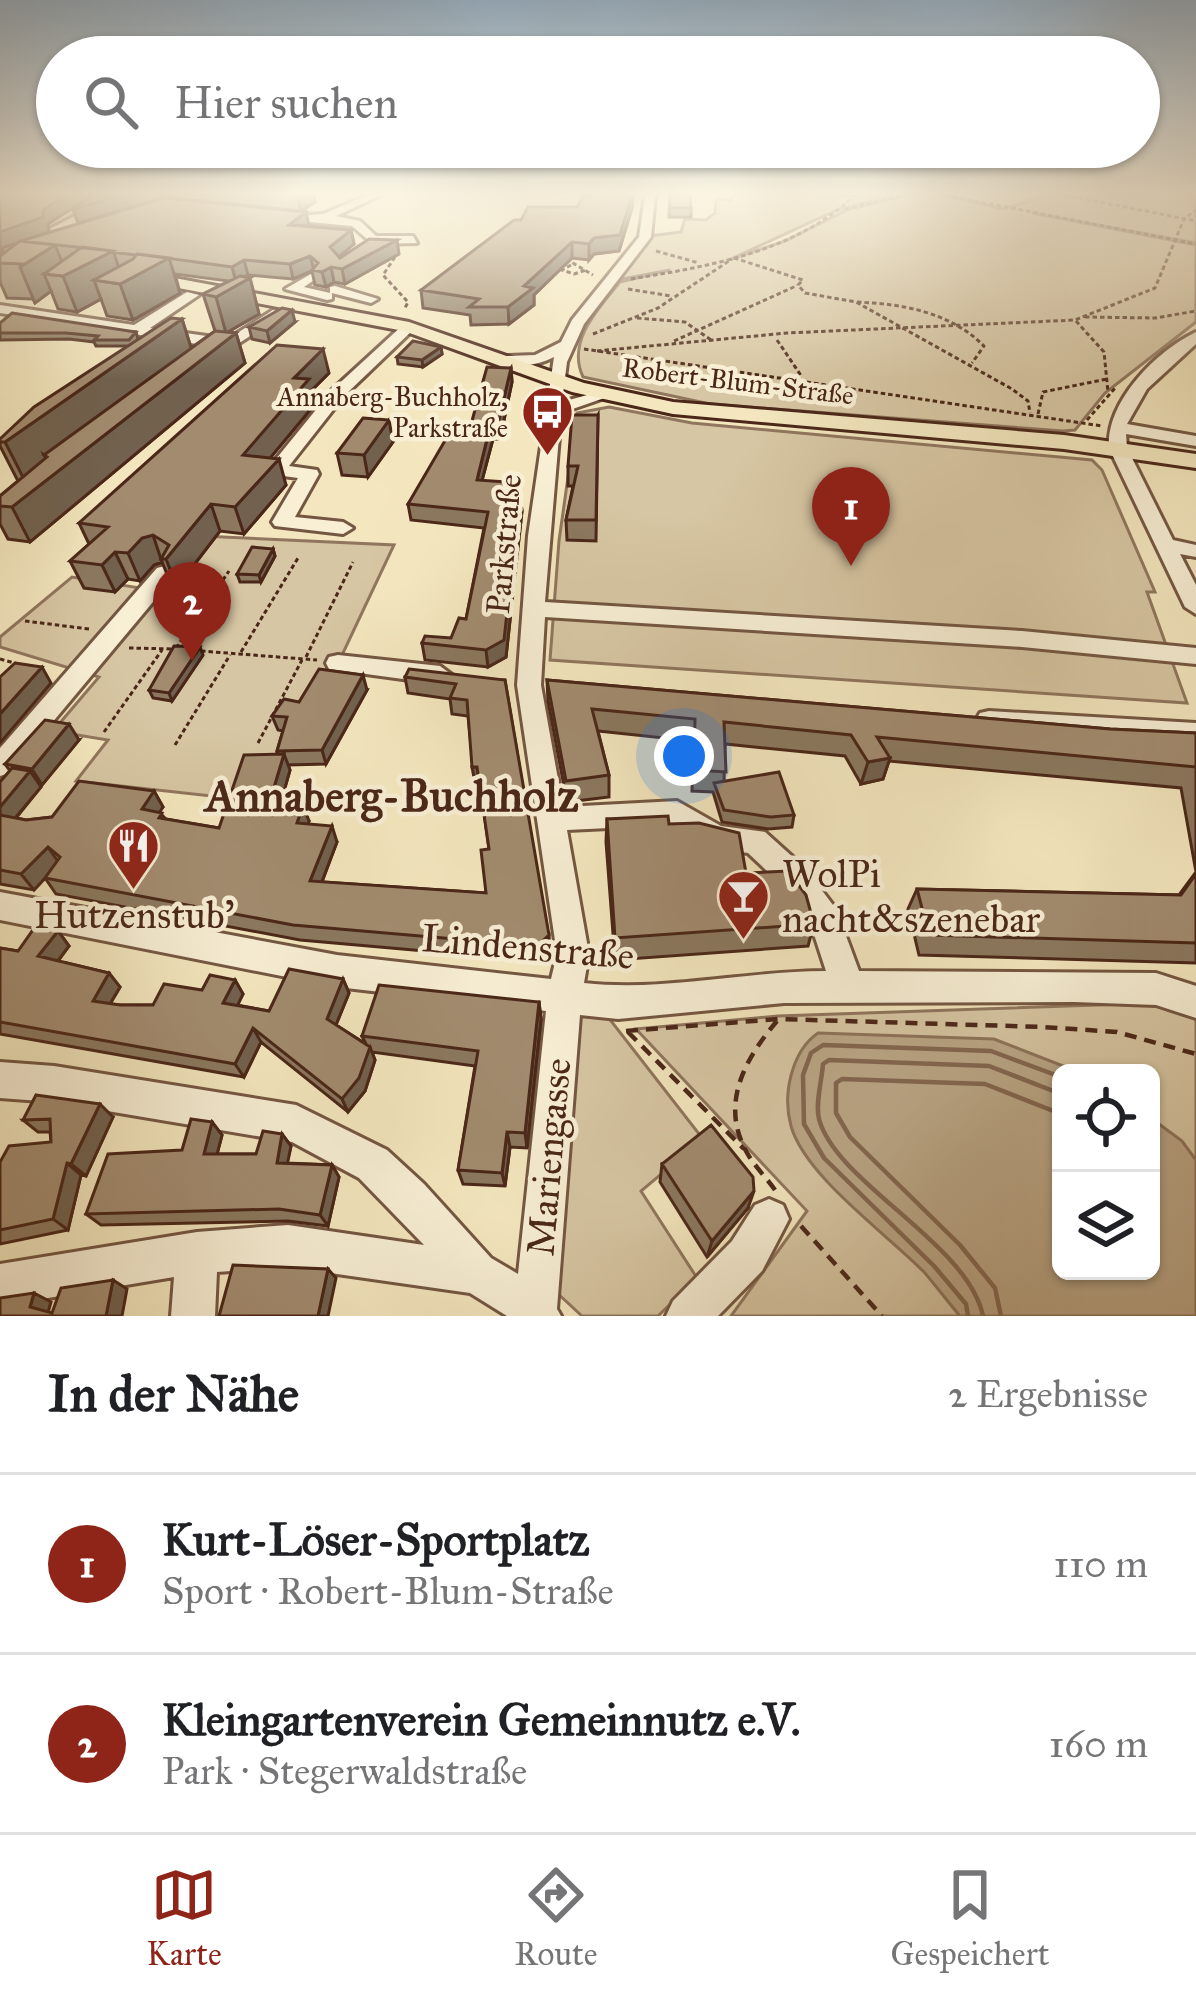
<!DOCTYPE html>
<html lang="de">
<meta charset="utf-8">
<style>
body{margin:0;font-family:"IM FELL Great Primer",serif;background:#f6f6f6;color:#202124}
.controls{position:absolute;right:36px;bottom:36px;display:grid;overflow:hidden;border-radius:18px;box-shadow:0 3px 9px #0004}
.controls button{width:108px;height:108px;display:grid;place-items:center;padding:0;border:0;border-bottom:3px solid #e0e0e0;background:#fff;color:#202124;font:60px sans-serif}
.you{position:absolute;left:684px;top:756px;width:42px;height:42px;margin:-30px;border:9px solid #fff;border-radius:50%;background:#1a73e8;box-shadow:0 0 0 18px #1a73e833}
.badge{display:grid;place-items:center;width:78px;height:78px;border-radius:50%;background:#8f2418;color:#fff;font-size:39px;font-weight:700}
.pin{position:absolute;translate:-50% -99px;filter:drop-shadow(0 3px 6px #0008)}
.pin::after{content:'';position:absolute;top:63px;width:42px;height:36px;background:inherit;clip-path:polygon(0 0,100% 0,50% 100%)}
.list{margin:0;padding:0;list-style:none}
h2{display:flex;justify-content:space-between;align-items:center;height:156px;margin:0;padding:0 48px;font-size:51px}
h2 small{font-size:39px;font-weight:400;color:#757577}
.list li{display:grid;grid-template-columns:78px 1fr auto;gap:36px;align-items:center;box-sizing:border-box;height:180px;padding:0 48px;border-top:3px solid #e0e0e0}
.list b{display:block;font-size:45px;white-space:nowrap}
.list p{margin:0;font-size:39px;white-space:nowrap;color:#757577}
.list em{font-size:39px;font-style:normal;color:#757577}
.icon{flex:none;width:66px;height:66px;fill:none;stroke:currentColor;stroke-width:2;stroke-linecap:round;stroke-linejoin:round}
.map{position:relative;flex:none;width:1196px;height:1316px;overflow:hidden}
.search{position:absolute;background:#fff;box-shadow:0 3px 9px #0004;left:36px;right:36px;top:36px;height:132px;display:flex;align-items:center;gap:30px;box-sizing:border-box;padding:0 42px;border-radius:66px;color:#757577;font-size:45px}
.sheet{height:516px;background:#fff}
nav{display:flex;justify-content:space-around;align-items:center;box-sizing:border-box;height:168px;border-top:3px solid #e0e0e0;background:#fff;font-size:33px;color:#757577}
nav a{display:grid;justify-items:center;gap:6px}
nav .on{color:#8f2418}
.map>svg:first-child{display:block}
.green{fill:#d7c6a3;stroke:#90765e;stroke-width:3;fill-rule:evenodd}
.water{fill:#baa686;stroke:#8d735a;stroke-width:3}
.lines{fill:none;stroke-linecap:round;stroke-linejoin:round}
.shore{stroke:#82664f;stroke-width:4.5}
.minor-tunnel{stroke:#d2c19e;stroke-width:12;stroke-dasharray:12 6;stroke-linecap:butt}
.minor-casing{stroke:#745742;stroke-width:6}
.major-casing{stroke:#4a2718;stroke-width:6}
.path-far1{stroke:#4a2718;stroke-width:3;stroke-dasharray:4.5 3;stroke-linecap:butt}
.path{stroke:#4a2718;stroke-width:4.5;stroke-dasharray:12 8;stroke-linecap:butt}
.minor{fill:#f8efd5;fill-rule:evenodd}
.major{fill:#f4e7bf;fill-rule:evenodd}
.wall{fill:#8b785f;stroke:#4a2718;stroke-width:3}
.shaded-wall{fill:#71614e;stroke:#4a2718;stroke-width:3}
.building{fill:#a28b6f;stroke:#4a2718;stroke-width:3}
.labels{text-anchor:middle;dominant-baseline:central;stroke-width:9;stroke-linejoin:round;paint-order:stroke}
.far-street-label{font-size:27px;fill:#4a2718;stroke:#f8efd5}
.far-poi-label{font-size:27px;fill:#4a2718;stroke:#f8efd5;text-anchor:end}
.street-label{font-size:33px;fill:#4a2718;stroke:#f8efd5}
.near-poi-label{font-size:39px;fill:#4a2718;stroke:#f8efd5;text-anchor:start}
.near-street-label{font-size:39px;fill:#4a2718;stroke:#f8efd5}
.district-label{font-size:45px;font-weight:bold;fill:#4a2718;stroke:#f8efd5}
</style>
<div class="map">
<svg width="1196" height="1316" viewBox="0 0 1196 1316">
<rect width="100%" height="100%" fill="#f4e7bf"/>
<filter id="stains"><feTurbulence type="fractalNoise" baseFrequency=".00167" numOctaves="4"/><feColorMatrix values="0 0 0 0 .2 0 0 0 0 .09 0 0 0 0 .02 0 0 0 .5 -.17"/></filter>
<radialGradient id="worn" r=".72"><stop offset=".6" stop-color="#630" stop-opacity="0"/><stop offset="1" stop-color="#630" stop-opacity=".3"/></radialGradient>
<!-- green -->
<path class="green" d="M733 195H892L837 210 731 259 785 241 847 210 907 195H943L1003 209 1047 195H1196V243L1032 213 1196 245V322L1105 393 1075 430 1063 431 710 404 583 377C566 341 599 308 620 282L670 270 617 280 650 236 681 232 685 219 706 220 715 213 716 199 731 200Z
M609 407 692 423 1092 460 1102 470 1155 592H1147L1187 703 550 660 559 541 577 413Z
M201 536 394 545 343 653 282 751 248 771 229 798 76 781 108 740 53 731 99 677 0 647V637L72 577 158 591Z
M1157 1003 1196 1015V1316H731L807 1211 636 1029 778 1016ZM1061 1073H1151V1271H1061Z
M581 1011 608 1017 703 1139 641 1191 697 1278 658 1316H582L555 1291Z"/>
<!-- water -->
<path class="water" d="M818 1033 994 1039 1081 1073H1061V1271H1151V1118L1182 1141 1196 1160V1316H960C948 1302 936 1286 924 1272 887 1234 805 1176 791 1126 782 1094 792 1051 818 1033Z"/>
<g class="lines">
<!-- shore -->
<path class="shore" d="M968 1316 966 1304 934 1266 824 1158 804 1124 803 1075 811 1053 823 1045 991 1051 1061 1077
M983 1316C968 1243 836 1183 819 1119 815 1104 822 1080 823 1064L829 1060 989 1066 1061 1094
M1001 1316 995 1288 960 1245 850 1137 836 1113V1083L842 1079 985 1084 1061 1114"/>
<!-- minor-tunnel -->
<path class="minor-tunnel" d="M302 283 335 290"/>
<defs>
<path id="minor" d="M99 195H113L93 205 83 220 28 248 18 245 75 216 85 201Z
M368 195H381L336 216 360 221 376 236H413L417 243 373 244 352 226 269 218 323 214Z
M645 195H655L651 237 584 324 567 362 562 402 605 390 613 395 561 413 545 602 1022 631 1196 648V664L1022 647 545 617 541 685 563 807 677 801 721 826 765 832 805 868 836 909 859 971 1156 973 1196 986V1018L1156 1005 1074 1002 784 1003 618 1019 580 1015 557 1309 561 1316H507L470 1293 288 1267 217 1272 215 1316H171L174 1277 0 1306V1264L197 1232 288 1225 424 1245 359 1178 292 1142 54 1102 0 1098V1062L54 1066 296 1105 387 1150 424 1184 491 1258 518 1274 546 1011 337 987 0 920V892L337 955 551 979 557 954 517 685 528 536 554 357C539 365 513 370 499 361L507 356 535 355 561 342 572 320 639 237ZM672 825 706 847 748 853 783 886 811 925 826 971C746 971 664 992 584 983L589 954 567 830Z
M311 274 317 278 304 287 330 293V287L335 286 378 299 371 303 332 293V299L327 300 285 289Z
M187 292 199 295 150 328 228 339 273 310 285 313 212 361 204 356 216 347 0 313V305L134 325Z
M404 324 416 327 344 396 289 466 317 470 319 474 295 517 343 522 353 528 343 534 275 526 272 522 298 478 269 474 267 470 332 390Z
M1196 332V344L1147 389 1127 424 1196 436V446L1126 434 1127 448 1173 540 1196 545V557L1180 554 1196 585V614L1185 607 1109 448C1106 402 1155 352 1196 332Z
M165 566 176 573 173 578 10 773 0 776V748L157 568Z
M338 655 440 666 452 675 440 684 329 669 326 663 329 657Z
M989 711 1196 723V743L989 729 980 727 976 720 980 713Z
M769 1199 783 1205 789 1219 762 1271 718 1316H666L673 1301 732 1241 755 1205Z"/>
<path id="major" d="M137 271 409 322 584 383 673 402 1064 435 1196 454V468L1064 449 673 414 572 392 404 331 131 279V273Z"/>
</defs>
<!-- minor casing -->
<use href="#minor" class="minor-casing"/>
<!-- major casing -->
<use href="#major" class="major-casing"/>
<!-- path-far1 -->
<path class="path-far1" d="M945 195 1196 244
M1064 195 1196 221
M845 209 904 195
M656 251 699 263
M395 257 383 275 408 302 404 310
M734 258 803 280 798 285 805 293 856 302 1012 389 1028 401 1030 413
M566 259 593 275
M571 265 562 270 574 274 586 270
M631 279C710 266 795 252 855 195
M628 289 671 296
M857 302C903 304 950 312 984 346L972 363
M1085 317 1155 318 1196 311
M637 318 685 322 711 340
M1076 321 1104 352 1108 392
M593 334 658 308 732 259
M777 340 802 377
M674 341 796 286
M584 349 1102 426
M597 351 787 333 1075 320 1155 288 1184 219 1196 210
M1038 414 1043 392 1107 379
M1087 420 1116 387
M25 621 89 629
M129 648 173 649
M176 648 229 571
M201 651 317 660
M241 652 298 558
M306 657 353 562
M0 659 18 664
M104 732 162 650
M258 743 302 660
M175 745 230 655"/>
<!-- path -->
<path class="path" d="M626 1031 779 1019 1043 1027 1117 1032 1196 1054
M628 1032 744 1149
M775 1190C766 1177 754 1166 746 1151 720 1103 745 1059 777 1021
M801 1226 882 1316"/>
<!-- minor -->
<use href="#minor" class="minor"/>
<!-- major -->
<use href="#major" class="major"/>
</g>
<!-- wall -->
<path class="wall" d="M0 195H92L48 224 49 232 30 238 309 226 351 230 354 244 339 256 340 258 399 254 345 284 334 282 326 287 315 285 312 271 293 279 248 275 245 277 250 278 259 314 228 332 236 333 245 363 30 542 8 539 0 524V496L18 481 0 446V439L128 346H96L94 342 69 339 0 340V323L136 332 138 339 136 341 182 319 191 348 215 331 203 294 229 281 175 274 180 293 133 320 107 316 101 299 77 312 58 309 51 291 35 303 33 299 7 298 0 282Z
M94 195H314L315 202 301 211 165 197 78 223 73 209Z
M670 195 691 208V217H669Z
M632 208 619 251 594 254 589 260 572 258 534 295V305L509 324 471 325 470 315 423 308 421 290Z
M295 322 270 343 252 339 249 327Z
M441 347 442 354 423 367 398 364 397 357Z
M511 368 512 382 500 439H493L482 480 520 495 522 511 506 657 488 667 425 660 422 643 451 638 466 619 484 528 411 520 408 504 470 428Z
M329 373 312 390 315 404 270 458 286 485 244 534 220 531 177 587 172 586 162 562 154 565 140 581 128 579 115 592 84 588 70 561 89 544 79 523Z
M598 415 596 541 567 540 566 520 573 486H568V466Z
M393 442 368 477 342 475 337 453Z
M273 549 275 556 261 582H240L237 574Z
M203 655 172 701 153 698 149 690Z
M405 677 505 680 550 950 538 961 300 940 56 894 45 878 47 876 34 890 0 884V782L10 771 5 764 79 740 42 785 39 784 41 787 16 818 26 820 52 817 154 791 163 807 159 812 166 819 219 828 278 754 277 751 283 731 278 730 272 716 299 702 367 690 326 764 288 765 290 770 280 804 309 821 308 824 337 842 322 882 486 893 489 849 480 783H475L468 716 452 714 450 699 408 693Z
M547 680 1110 729 1196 733V963L919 955 908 909 917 889 1179 895 1196 872 1181 788 889 761 883 779 861 784 845 756 725 744 724 782 794 815 792 827 768 829 722 822 713 792 692 791 693 741 598 731 609 775V797L567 802 548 701Z
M607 819 669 824 746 873 814 924 808 946 615 960 606 842Z
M58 931 69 946 58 961 109 973 120 987 110 1004 120 1005H153L235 980 243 994 237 1005 269 1011 343 979 349 993 336 1025 366 1044 362 1036 539 1002 541 1019 527 1148 510 1147 505 1186 463 1184 458 1170 475 1066 372 1052 375 1060 365 1091 348 1112 261 1042 244 1077 0 1034V948L18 951Z
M113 1117 86 1176 81 1175 68 1230 0 1244V1162L51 1142 50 1132H38L23 1120Z
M212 1122 222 1135 217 1154H256L282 1134 291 1146 287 1163 332 1165 339 1177 328 1226 288 1221 101 1225 86 1214 182 1150Z
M662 1164 748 1208 707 1257 660 1182Z"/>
<!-- shaded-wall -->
<path class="shaded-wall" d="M66 195H92L48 224 49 232 2 248 8 263H0V232L43 210Z
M121 195H164L165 197 78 223 73 209Z
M302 195H314L315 202 301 211 298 197Z
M633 195 632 208 619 251 594 254 589 260V244Z
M306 212 309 226 289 225Z
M351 230 354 244 333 262 330 247Z
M397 240 399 254 345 284 342 269Z
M572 242V258L534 295V305L509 324 508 307 524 286Z
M55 245 67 274 113 251 124 282 169 258 180 293 133 320 120 284 94 280 101 299 77 312 63 276 44 274 51 291 35 303 20 267Z
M310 256 314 270 293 279 290 264Z
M244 260 248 275 236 282 232 267Z
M331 267 334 282 326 287 322 272Z
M250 278 259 314 226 333 216 297Z
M292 310 295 322 270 343 267 331Z
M182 319 194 357 47 457 44 455 50 467 27 485 5 442Z
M236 333 245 363 30 542 12 507Z
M441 347 442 354 423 367 422 360Z
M323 349 329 373 312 390 315 404 251 481 243 455 294 378Z
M511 368 512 382 500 439 498 423Z
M389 420 393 442 368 477 364 455Z
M491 423 493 439 478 496 477 480Z
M279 459 286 485 244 534 235 507Z
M520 495 522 511 506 657 488 667 486 650Z
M211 504 220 531 177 587 166 559Z
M153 535 162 562 154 565 140 581 128 553 142 538Z
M273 549 275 556 261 582 259 575Z
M115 552 128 579 115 592 102 565Z
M200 647 203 655 172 701 169 693Z
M42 667 51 683 0 743V714Z
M363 675 367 690 326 764 322 750Z
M69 724 79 740 42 785 32 769Z
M284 754 290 770 276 820 269 804Z
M890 758 883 779 861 784 868 762Z
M472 767H477L480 783H475Z
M30 771 41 787 6 829 0 821V807Z
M154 791 163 807 151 825 142 809Z
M303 805 309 821 303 839 297 823Z
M332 826 337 842 316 897 310 881Z
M48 847 59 863 34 890 21 874Z
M58 931 69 946 51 970 38 956Z
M549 935 550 950 538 961 537 946Z
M109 973 120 987 104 1014 93 1001Z
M343 979 349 993 333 1032 327 1019Z
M235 980 243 994 232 1017 223 1003Z
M539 1002 541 1019 527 1148 525 1133Z
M253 1028 261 1042 244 1077 235 1064Z
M370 1047 375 1060 365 1091 348 1112 342 1099Z
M100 1104 113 1117 86 1176 71 1164Z
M212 1122 222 1135 214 1166 204 1154Z
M507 1132 510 1147 505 1186 502 1173Z
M282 1134 291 1146 285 1175 277 1163Z
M67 1163 81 1175 68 1230 53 1219Z
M332 1165 339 1177 328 1226 320 1215Z
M754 1191 748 1208 707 1257 712 1241Z
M328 1269 336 1278 328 1316H318Z
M113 1280 127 1289 122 1316H106Z
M34 1293 51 1302 47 1316 30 1307Z"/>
<!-- building -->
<path class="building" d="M0 195H66L43 210V217L0 232Z
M94 195H121L73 209Z
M584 195H632L620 235 594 238 589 244 572 242 524 286 533 288 508 307H469L479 299 421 290 514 220H521L528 207H577Z
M670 195H690L691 208H670Z
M163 198 306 212 289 225 351 230 330 247 340 258 369 239 397 240 342 269 331 267 322 272 312 270 318 263 310 256 290 264 244 260 232 267 137 254 136 255 110 252 113 251 21 241Z
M20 241 55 245 20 267 24 264 0 263V256Z
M82 247 113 251 63 276 44 274Z
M137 254 169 258 120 284 94 280 133 259Z
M240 276 250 278 216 297 203 294Z
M282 308 292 310 267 331 249 327Z
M12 313 136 332 129 340H94L98 336 66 333H0V323Z
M171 318 182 319 5 442H0V439L34 407Z
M215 331 236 333 12 507 0 506V496L47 457 44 455Z
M413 341 441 347 422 360 397 357Z
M277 345 323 349 294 378 309 379 243 455 279 459 235 507 211 504 166 559H161L169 545 153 535 142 538 128 553 115 552 102 565 70 561 108 527 79 523Z
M487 367 511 368 498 423H491L477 480 506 482 520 495 504 640 486 650 422 643 425 636 451 638 459 618 466 619 488 512 408 504 450 432 470 428Z
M572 415H598L596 520H566L578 466H568Z
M363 418 389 420 364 455 337 453Z
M252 547 273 549 259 575 237 574Z
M174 646 200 647 169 693 149 690Z
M15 663 42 667 0 714V677Z
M319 669 363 675 322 750 277 751 287 717 272 716 284 699 299 702Z
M409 669 505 680 549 935 537 946 293 925 45 878 60 857 48 847 21 874 0 870V815L26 820 52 817 79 781 154 791 142 809 162 813 159 818 219 828 244 755 284 754 269 804 303 805 297 823 332 826 310 881 486 893 481 850 489 849 477 767H472L467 700 450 698 456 684 405 677Z
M547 680 1110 729 1196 733V767L877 737 890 758 868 762 851 735 724 722 726 772 694 770 695 719 592 709 609 775 566 781Z
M45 720 69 724 32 769 5 764Z
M12 768 30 771 0 807V782Z
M779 772 794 815 771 817 724 810 714 783Z
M668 816 669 824 699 823 739 833 746 873 788 871 806 895 814 924 615 938 607 819Z
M1196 874V943L929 935 917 889 1181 895Z
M35 927 58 931 38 956 109 973 93 1001 120 1005H153L164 984 202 990 210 975 235 980 223 1003 269 1011 289 969 343 979 327 1019 370 1047 359 1078 342 1099 253 1028 235 1064 0 1022V948L18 951Z
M379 985 539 1002 525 1133 507 1132 502 1173 458 1170 478 1051 362 1036Z
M36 1095 100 1104 71 1164 67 1163 53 1219 0 1230V1162L9 1146 51 1142 50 1119 23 1120Z
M191 1119 212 1122 204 1154H256L263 1131 282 1134 277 1163 332 1165 320 1215 279 1209 86 1214 108 1154 182 1150Z
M711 1125 753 1177 754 1191 712 1241 662 1164Z
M233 1265 328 1269 318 1316H219Z
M113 1280 106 1316H0V1298L34 1293 30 1307 52 1313 61 1288Z"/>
<!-- sky -->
<linearGradient id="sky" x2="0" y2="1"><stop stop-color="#95aec1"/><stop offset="0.51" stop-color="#faf4e2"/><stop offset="1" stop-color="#faf4e2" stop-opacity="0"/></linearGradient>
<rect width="1196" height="379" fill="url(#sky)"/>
<!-- icons -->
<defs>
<symbol id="bus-pin" viewBox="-11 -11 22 30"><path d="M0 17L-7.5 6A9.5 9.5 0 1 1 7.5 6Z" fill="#8f2418" stroke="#f8efd5"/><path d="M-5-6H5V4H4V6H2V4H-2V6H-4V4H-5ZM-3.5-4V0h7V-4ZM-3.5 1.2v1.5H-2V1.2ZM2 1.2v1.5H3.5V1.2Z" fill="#fff"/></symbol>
<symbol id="restaurant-pin" viewBox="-11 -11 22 30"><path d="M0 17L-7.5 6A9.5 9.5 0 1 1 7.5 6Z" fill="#8f2418" stroke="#f8efd5"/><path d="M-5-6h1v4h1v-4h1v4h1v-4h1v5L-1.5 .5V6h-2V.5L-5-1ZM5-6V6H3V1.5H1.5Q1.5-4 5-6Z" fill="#fff"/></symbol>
<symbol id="bar-pin" viewBox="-11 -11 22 30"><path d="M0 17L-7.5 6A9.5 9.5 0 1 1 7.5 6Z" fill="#8f2418" stroke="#f8efd5"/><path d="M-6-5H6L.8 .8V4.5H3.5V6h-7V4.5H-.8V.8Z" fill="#fff"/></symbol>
</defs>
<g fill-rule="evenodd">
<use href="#bus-pin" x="518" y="382" width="59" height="81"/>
<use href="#restaurant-pin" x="104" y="816" width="59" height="81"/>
<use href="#bar-pin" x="714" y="866" width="59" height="81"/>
</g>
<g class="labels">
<!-- far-street labels -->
<g class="far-street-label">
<text transform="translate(738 381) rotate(7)">Robert-Blum-Straße</text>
</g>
<!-- far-poi labels -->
<g class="far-poi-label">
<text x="508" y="396">Annaberg-Buchholz,<tspan x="508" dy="31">Parkstraße</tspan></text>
</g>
<!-- street labels -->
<g class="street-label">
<text transform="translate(504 544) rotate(-85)">Parkstraße</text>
</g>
<!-- near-poi labels -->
<g class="near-poi-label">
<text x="782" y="874">WolPi<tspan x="782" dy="45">nacht&amp;szenebar</tspan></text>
<text x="134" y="915" text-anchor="middle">Hutzenstub'</text>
</g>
<!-- near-street labels -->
<g class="near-street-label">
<text transform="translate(528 947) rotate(5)">Lindenstraße</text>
<text transform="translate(549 1157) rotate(-85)">Mariengasse</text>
</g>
<!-- district labels -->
<g class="district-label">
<text x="392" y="795">Annaberg-Buchholz</text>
</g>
</g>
<rect width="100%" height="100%" filter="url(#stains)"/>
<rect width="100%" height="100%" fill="url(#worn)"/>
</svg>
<div class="controls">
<button><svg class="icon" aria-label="locate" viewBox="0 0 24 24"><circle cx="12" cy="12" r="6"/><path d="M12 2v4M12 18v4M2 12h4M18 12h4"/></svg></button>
<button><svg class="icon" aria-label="layers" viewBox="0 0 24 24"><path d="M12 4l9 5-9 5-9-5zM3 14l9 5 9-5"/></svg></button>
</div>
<div class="you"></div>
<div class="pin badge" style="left:851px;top:566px">1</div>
<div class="pin badge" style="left:192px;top:661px">2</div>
<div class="search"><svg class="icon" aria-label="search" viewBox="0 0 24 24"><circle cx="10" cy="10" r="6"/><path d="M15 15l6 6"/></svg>Hier suchen</div>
</div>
<section class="sheet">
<h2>In der Nähe<small>2 Ergebnisse</small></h2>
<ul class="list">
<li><span class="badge">1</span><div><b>Kurt-Löser-Sportplatz</b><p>Sport · Robert-Blum-Straße</p></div><em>110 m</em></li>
<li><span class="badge">2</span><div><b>Kleingartenverein Gemeinnutz e.V.</b><p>Park · Stegerwaldstraße</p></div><em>160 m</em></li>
</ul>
</section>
<nav>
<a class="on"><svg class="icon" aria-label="map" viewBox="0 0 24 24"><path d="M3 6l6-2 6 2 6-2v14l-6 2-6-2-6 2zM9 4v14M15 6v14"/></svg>Karte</a>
<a><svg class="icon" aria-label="directions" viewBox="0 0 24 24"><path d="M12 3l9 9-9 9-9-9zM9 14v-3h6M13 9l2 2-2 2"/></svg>Route</a>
<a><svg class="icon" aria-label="saved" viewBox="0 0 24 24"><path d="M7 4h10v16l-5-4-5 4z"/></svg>Gespeichert</a>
</nav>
